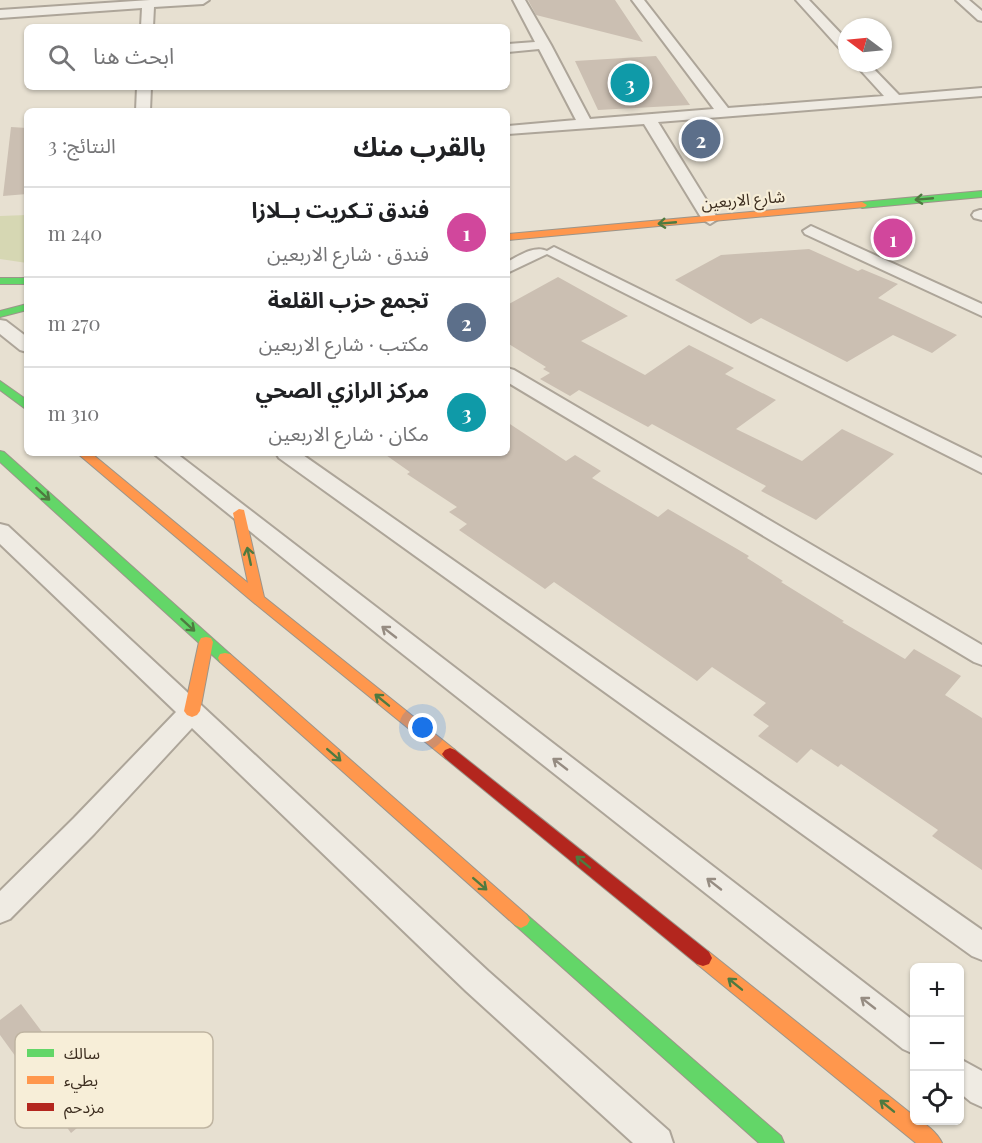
<!DOCTYPE html>
<html lang="ar">
<meta charset="utf-8">
<style>
body{margin:0;font-family:"Playfair Display","Noto Sans Arabic",serif;background:#f6f6f6;color:#202124;direction:rtl}
.controls{position:absolute;right:18px;bottom:18px;display:grid;overflow:hidden;border-radius:9px;box-shadow:0 2px 4px #0004}
.controls button{width:54px;height:54px;display:grid;place-items:center;padding:0;border:0;border-bottom:2px solid #e0e0e0;background:#fff;color:#202124;font:30px sans-serif}
.compass{position:absolute;left:838px;top:18px;width:54px;height:54px;border-radius:50%;background:#fff;box-shadow:0 2px 4px #0004;rotate:286deg}
.you{position:absolute;left:423px;top:728px;width:21px;height:21px;margin:-15px;border:4px solid #fff;border-radius:50%;background:#1a73e8;box-shadow:0 0 0 9px #1a73e833}
.badge{display:grid;place-items:center;width:39px;height:39px;border-radius:50%;background:#786c5e;color:#fff;font-size:20px;font-weight:700}
.pin{position:absolute;translate:-50% -50%;border:3px solid #fff;box-shadow:0 2px 6px #0006}
.list{margin:0;padding:0;list-style:none}
h2{display:flex;justify-content:space-between;align-items:center;height:78px;margin:0;padding:0 24px;font-size:26px}
h2 small{font-size:20px;font-weight:400;color:#757577}
.list li{display:grid;grid-template-columns:39px 1fr auto;gap:18px;align-items:center;box-sizing:border-box;height:90px;padding:0 24px;border-top:2px solid #e0e0e0}
.list b{display:block;font-size:22px;white-space:nowrap}
.list p{margin:0;font-size:20px;white-space:nowrap;color:#757577}
.list em{font-size:20px;font-style:normal;color:#757577}
.icon{flex:none;width:33px;height:33px;fill:none;stroke:currentColor;stroke-width:2;stroke-linecap:round;stroke-linejoin:round}
.map{position:relative;flex:none;width:982px;height:1143px;overflow:hidden;direction:ltr}
.search{position:absolute;background:#fff;box-shadow:0 2px 4px #0004;left:24px;top:24px;width:486px;height:66px;display:flex;align-items:center;gap:15px;box-sizing:border-box;padding:0 21px;border-radius:9px;color:#757577;font-size:22px}
.panel{position:absolute;background:#fff;box-shadow:0 2px 4px #0004;left:24px;top:108px;width:486px;height:348px;border-radius:9px;direction:rtl}
.map>svg:first-child{display:block}
.green{fill:#d6d7b3}
.building{fill:#cbbfb2}
.lines{fill:none;stroke-linecap:round;stroke-linejoin:round}
.street-casing{stroke:#ada599;stroke-width:4}
.fast-casing{stroke:#9c958a;stroke-width:2}
.slow-casing{stroke:#9c958a;stroke-width:2}
.jam-casing{stroke:#9c958a;stroke-width:2}
.street{fill:#efebe3;fill-rule:evenodd}
.fast{fill:#63d668;fill-rule:evenodd}
.slow{fill:#ff974d;fill-rule:evenodd}
.jam{fill:#b3261e;fill-rule:evenodd}
.oneway{stroke:#4e7a40}
.oneway2{stroke:#968c82}
.labels{text-anchor:middle;dominant-baseline:central;stroke-width:4.5;stroke-linejoin:round;paint-order:stroke}
.far-street-label{font-size:16px;fill:#3d2e20;stroke:#f7eed8}
.key{fill:#f7eed8;stroke:#bfb4a1;stroke-width:1.5}
.key-label{font-size:16px;fill:#3d2e20}
</style>
<div class="map">
<svg width="982" height="1143" viewBox="0 0 982 1143">
<rect width="100%" height="100%" fill="#e7e0d1"/>
<!-- green -->
<path class="green" d="M27 215V263L0 259V216Z"/>
<!-- building -->
<path class="building" d="M528 0H615L643 42 536 15Z
M656 56 690 105 598 110 575 61Z
M11 127 27 128V194L3 196Z
M809 249 858 271 862 269 898 284 878 298 957 335 932 353 893 335 847 362 761 318 751 324 675 280 721 255Z
M558 277 628 316 581 341 645 375 689 345 734 368 725 374 776 400 736 429 802 461 842 429 894 454 816 520 761 491 766 486 652 424 648 427 579 390 570 396 540 379 550 373 543 369 546 367 507 343V305Z
M507 422 566 461 575 455 601 471 592 478 658 517 668 509 732 546 749 556 747 558 783 581 781 582 844 621 842 622 905 659 914 649 961 676 945 695 982 718V870L932 836 938 830 841 764 838 767 811 749 797 763 758 736 769 726 753 715 766 703 712 667 697 681 554 582 545 589 459 530 467 524 449 512 457 507 407 474 410 472 383 453H507Z
M21 1004 100 1109 71 1133 0 1035V1020Z"/>
<g class="lines">
<defs>
<path id="street" d="M150 0H209L203 4 154 7 153 27H141L142 8 0 18V10Z
M513 0H525L551 45 590 119 714 109 632 0H644L728 108 884 96 854 63H868L899 95 982 88V96L658 122 718 219 710 224 702 219 644 124 507 134V126L576 120 539 49 507 52V44L535 42Z
M796 0H809L847 40V52L842 51Z
M956 0H969L982 11V21L978 20Z
M137 87H151L150 111H136Z
M980 210H982V220L974 218 972 215 974 212Z
M811 226 982 304V316L805 234 803 231Z
M554 247 982 458V473L547 254 507 273V262C519 256 534 245 547 251Z
M0 320 6 321 27 337V352L20 350 0 334Z
M507 368 514 370 982 645V665L974 662 507 382Z
M153 453H176L914 1021V1054L903 1049 385 640Z
M276 453H300L982 930V960L972 956 279 458Z
M0 524 8 526 488 971 669 1131 673 1143H633L466 991 192 728 94 834 10 919 0 923V891L74 818 176 712 0 544Z
M960 1059 982 1071V1107L971 1102 960 1093Z"/>
<path id="fast" d="M982 191V197L862 208 857 205 862 202Z
M0 278H27V284H0Z
M27 304V310L0 317V311Z
M0 381 27 400V410L0 390Z
M0 451 4 452 230 654 232 658 230 662H220L0 462Z
M521 912 527 915 781 1136 784 1143H759L515 925 512 920 515 915Z"/>
<path id="slow" d="M862 202 867 205 865 207 507 240V234Z
M77 453H91L248 583 233 513 239 509 244 510 264 597 455 750 458 754 455 758 450 760 445 758 253 602Z
M206 637 211 638 213 642 200 711 197 715 192 717 187 715 184 711 199 642 201 638Z
M225 653 230 654 527 915 530 920 527 925 521 928 515 925 220 662 218 658 220 654Z
M703 950 709 952 914 1116V1120C925 1121 938 1134 942 1143H916L697 964 694 958 697 952Z"/>
<path id="jam" d="M450 748 455 750 709 952 712 958 709 964 703 966 697 964 445 758 442 754 445 750Z"/>
</defs>
<!-- street casing -->
<use href="#street" class="street-casing"/>
<!-- fast casing -->
<use href="#fast" class="fast-casing"/>
<!-- slow casing -->
<use href="#slow" class="slow-casing"/>
<!-- jam casing -->
<use href="#jam" class="jam-casing"/>
<!-- street -->
<use href="#street" class="street"/>
<!-- fast -->
<use href="#fast" class="fast"/>
<!-- slow -->
<use href="#slow" class="slow"/>
<!-- jam -->
<use href="#jam" class="jam"/>
</g>
<!-- one-way arrows -->
<defs><path id="oneway-shaft" d="M-6 0H5M1.5-3L5.5 0L1.5 3" fill="none" stroke-width="1.6" stroke-linecap="round" stroke-linejoin="round" transform="scale(1.5)"/></defs>
<g class="oneway">
<use href="#oneway-shaft" transform="translate(924 199) rotate(175)"/>
<use href="#oneway-shaft" transform="translate(667 223) rotate(175)"/>
<use href="#oneway-shaft" transform="translate(43 494) rotate(42)"/>
<use href="#oneway-shaft" transform="translate(249 556) rotate(-102)"/>
<use href="#oneway-shaft" transform="translate(188 625) rotate(42)"/>
<use href="#oneway-shaft" transform="translate(382 700) rotate(-141)"/>
<use href="#oneway-shaft" transform="translate(334 755) rotate(41)"/>
<use href="#oneway-shaft" transform="translate(583 862) rotate(-141)"/>
<use href="#oneway-shaft" transform="translate(480 884) rotate(41)"/>
<use href="#oneway-shaft" transform="translate(735 984) rotate(-141)"/>
<use href="#oneway-shaft" transform="translate(887 1106) rotate(-141)"/>
</g>
<g class="oneway2">
<use href="#oneway-shaft" transform="translate(389 632) rotate(-142)"/>
<use href="#oneway-shaft" transform="translate(560 764) rotate(-142)"/>
<use href="#oneway-shaft" transform="translate(714 884) rotate(-142)"/>
<use href="#oneway-shaft" transform="translate(868 1003) rotate(-142)"/>
</g>
<g class="labels">
<!-- far-street labels -->
<g class="far-street-label">
<text transform="translate(743 199) rotate(-5)">شارع الاربعين</text>
</g>
</g>
<!-- legend -->
<rect x="15" y="1032" width="198" height="96" rx="9" class="key"/>
<rect x="27" y="1049" width="27" height="8" fill="#63d668"/>
<rect x="27" y="1076" width="27" height="8" fill="#ff974d"/>
<rect x="27" y="1103" width="27" height="8" fill="#b3261e"/>
<g class="key-label">
<text x="64" y="1059">سالك</text>
<text x="64" y="1086">بطيء</text>
<text x="64" y="1113">مزدحم</text>
</g>
</svg>
<div class="controls">
<button>+</button>
<button>−</button>
<button><svg class="icon" aria-label="locate" viewBox="0 0 24 24"><circle cx="12" cy="12" r="6"/><path d="M12 2v4M12 18v4M2 12h4M18 12h4"/></svg></button>
</div>
<svg class="compass" viewBox="-18 -18 36 36"><path d="M0-13l5 13h-10z" fill="#e53935"/><path d="M0 13l5-13h-10z" fill="#757577"/></svg>
<div class="you"></div>
<div class="pin badge" style="left:893px;top:238px;background:#d1479c">1</div>
<div class="pin badge" style="left:701px;top:139px;background:#5c6f8a">2</div>
<div class="pin badge" style="left:630px;top:83px;background:#0f9aa8">3</div>
<div class="search"><svg class="icon" aria-label="search" viewBox="0 0 24 24"><circle cx="10" cy="10" r="6"/><path d="M15 15l6 6"/></svg>ابحث هنا</div>
<section class="panel">
<h2>بالقرب منك<small>النتائج: 3</small></h2>
<ul class="list">
<li><span class="badge" style="background:#d1479c">1</span><div><b>فندق تـكريت بــلازا</b><p>فندق · شارع الاربعين</p></div><em>240 m</em></li>
<li><span class="badge" style="background:#5c6f8a">2</span><div><b>تجمع حزب القلعة</b><p>مكتب · شارع الاربعين</p></div><em>270 m</em></li>
<li><span class="badge" style="background:#0f9aa8">3</span><div><b>مركز الرازي الصحي</b><p>مكان · شارع الاربعين</p></div><em>310 m</em></li>
</ul>
</section>
</div>
